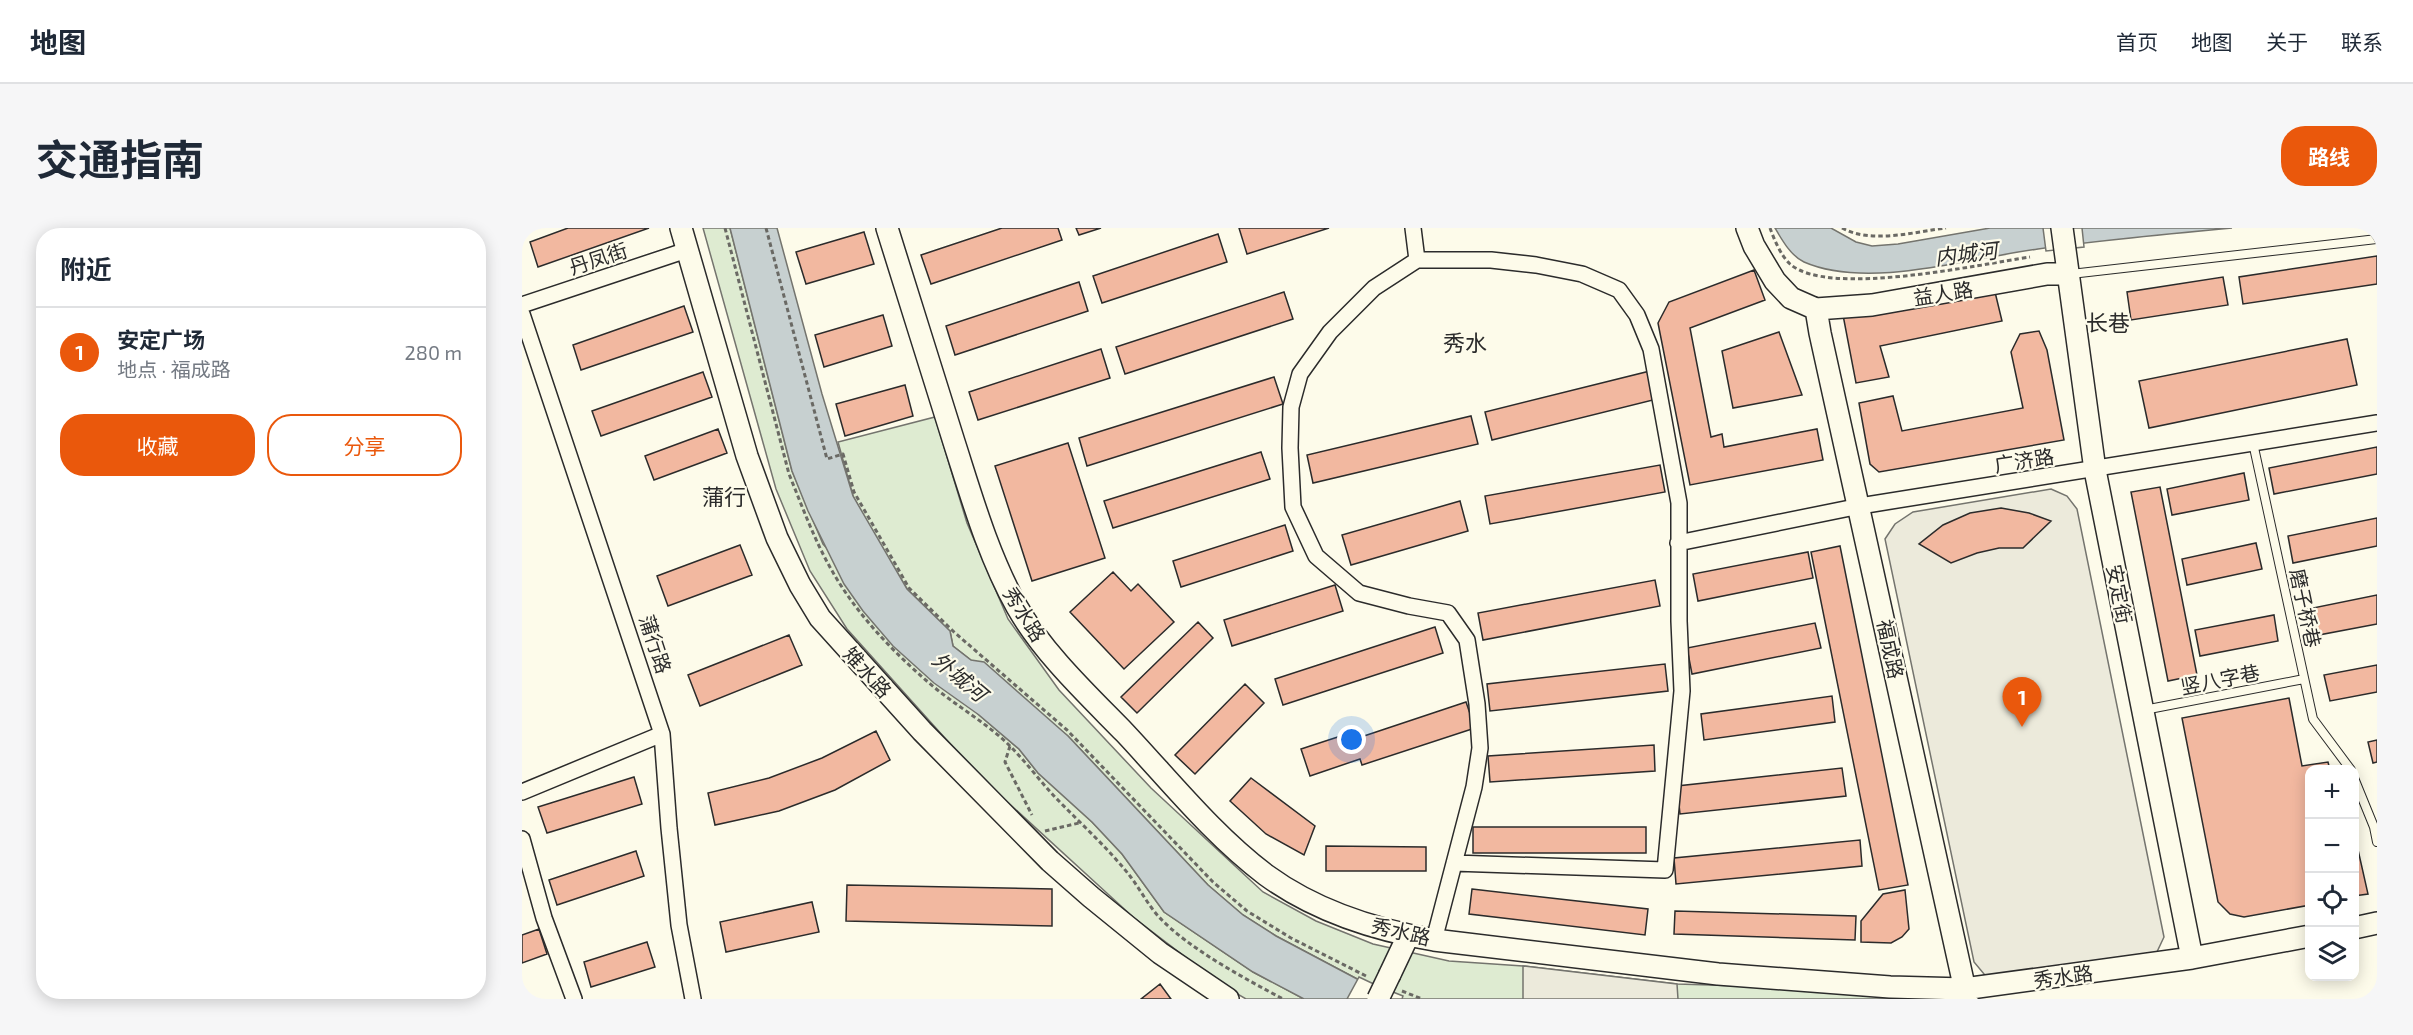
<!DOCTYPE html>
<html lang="zh">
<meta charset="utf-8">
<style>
body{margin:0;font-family:"Exo 2","Noto Sans SC",sans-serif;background:#f6f6f7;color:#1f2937}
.controls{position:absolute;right:18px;bottom:18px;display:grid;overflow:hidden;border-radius:12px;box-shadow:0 3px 15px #0003}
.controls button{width:54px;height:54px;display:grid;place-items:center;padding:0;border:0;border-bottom:2px solid #e0e1e3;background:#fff;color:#1f2937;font:30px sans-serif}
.you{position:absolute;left:830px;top:512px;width:21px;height:21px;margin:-15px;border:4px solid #fff;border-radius:50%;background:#1a73e8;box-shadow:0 0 0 9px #1a73e833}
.badge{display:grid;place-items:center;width:39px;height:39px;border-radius:50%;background:#ea580c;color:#fff;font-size:20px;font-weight:700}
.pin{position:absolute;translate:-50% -50px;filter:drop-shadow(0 2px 3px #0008)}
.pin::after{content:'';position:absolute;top:32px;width:21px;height:18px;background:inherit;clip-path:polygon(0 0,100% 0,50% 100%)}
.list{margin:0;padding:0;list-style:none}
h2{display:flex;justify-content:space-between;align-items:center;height:78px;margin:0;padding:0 24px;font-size:26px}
h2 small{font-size:20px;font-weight:400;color:#747a83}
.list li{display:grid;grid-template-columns:39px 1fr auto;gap:18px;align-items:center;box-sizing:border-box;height:90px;padding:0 24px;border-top:2px solid #e0e1e3}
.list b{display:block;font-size:22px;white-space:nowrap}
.list p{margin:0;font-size:20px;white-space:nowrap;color:#747a83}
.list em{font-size:20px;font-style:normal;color:#747a83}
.actions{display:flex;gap:12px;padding:18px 24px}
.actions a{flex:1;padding:14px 0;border:2px solid #ea580c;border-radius:24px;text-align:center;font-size:21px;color:#ea580c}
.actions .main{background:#ea580c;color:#fff}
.icon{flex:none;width:33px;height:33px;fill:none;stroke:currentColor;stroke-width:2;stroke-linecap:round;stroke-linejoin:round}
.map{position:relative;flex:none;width:1855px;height:771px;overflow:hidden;border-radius:24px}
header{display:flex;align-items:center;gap:36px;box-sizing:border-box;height:84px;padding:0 30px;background:#fff;border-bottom:2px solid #e0e1e3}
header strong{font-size:28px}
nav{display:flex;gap:33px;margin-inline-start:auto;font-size:21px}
.intro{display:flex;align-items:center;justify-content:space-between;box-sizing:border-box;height:144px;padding:0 36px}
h1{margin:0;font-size:42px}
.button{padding:15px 27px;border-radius:24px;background:#ea580c;color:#fff;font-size:21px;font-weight:700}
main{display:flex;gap:36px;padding:0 36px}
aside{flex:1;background:#fff;border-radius:24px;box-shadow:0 3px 15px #0003}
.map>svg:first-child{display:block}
.green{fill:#deebd1;stroke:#74746e;stroke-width:1.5}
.parking{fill:#eceadb;stroke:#74746e;stroke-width:1.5}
.water{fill:#c7d0d0;stroke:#74746e;stroke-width:1.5}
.pier{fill:#fdfbea;stroke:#74746e;stroke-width:1.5}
.building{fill:#f2b8a0;stroke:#2b2b2b;stroke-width:1.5}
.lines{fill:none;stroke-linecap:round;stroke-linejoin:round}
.lane-casing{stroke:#2b2b2b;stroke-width:10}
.street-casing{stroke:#2b2b2b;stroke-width:18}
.secondary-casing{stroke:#2b2b2b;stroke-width:24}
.path{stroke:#6a6964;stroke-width:3;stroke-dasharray:4.5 3;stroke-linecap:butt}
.lane{stroke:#fdfbea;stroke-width:8}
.street{stroke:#fdfbea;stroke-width:15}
.secondary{stroke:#fdfbea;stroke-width:21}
.secondary-bridge-casing{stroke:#2b2b2b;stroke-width:24;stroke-linecap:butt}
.secondary-bridge{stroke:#fdfbea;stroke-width:21}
.labels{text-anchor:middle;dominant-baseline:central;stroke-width:4.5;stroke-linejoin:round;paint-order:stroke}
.street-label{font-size:20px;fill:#2b2b2b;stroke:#fdfbea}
.water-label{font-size:21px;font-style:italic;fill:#2b2b2b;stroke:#fdfbea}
.quarter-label{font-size:22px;fill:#2b2b2b;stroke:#fdfbea}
</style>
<header>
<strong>地图</strong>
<nav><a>首页</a><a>地图</a><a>关于</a><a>联系</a></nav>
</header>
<div class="intro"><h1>交通指南</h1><a class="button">路线</a></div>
<main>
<aside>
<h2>附近<small></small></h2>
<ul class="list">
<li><span class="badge">1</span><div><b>安定广场</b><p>地点 · 福成路</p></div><em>280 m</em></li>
</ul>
<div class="actions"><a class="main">收藏</a><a>分享</a></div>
</aside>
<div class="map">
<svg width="1855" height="771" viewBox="0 0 1855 771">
<rect width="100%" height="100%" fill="#fdfbea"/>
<!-- green -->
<path class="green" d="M181 0H208L270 243 301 316 457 487 497 521 516 545 570 594 600 626 642 684 731 744 782 771H724L700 757 611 689 457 548 325 401 288 343 254 261Z
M413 189 445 295 486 391 537 462 629 560 741 664 794 693 851 716 927 733 1001 738 1155 756 1253 759 1399 771H880L854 761 754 708 721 687 686 657 546 508 431 418 428 403 385 361 350 303 331 268 316 214Z"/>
<!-- parking -->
<path class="parking" d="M1529 261 1545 268 1555 281 1642 709 1633 728 1467 752 1452 734 1363 311 1373 296 1391 284Z
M1001 738 1155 756 1156 771H1001Z"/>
<!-- water -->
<path class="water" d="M208 0H255L300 166 331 268 385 361 428 403 431 418 449 432 462 434 546 508 686 657 721 687 754 708 854 761 880 771H782L731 744 642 684 600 626 570 594 516 545 497 521 457 487 412 455 371 418 341 383 322 356 286 283 270 243Z
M1253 0H1309L1334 14 1350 18 1376 16 1468 0H1710C1645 6 1580 12 1516 21 1449 30 1346 62 1282 34 1269 28 1260 12 1253 0Z"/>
<!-- pier -->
<path class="pier" d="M1521 0H1560L1562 19 1524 23Z
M837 749 856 758 881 768 880 771H825Z"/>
<!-- building -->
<path class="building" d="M46 0H127L16 39 8 14Z
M480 0H536L540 12 409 56 399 27Z
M554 0H579L557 7Z
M717 0H807L725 26Z
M342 4 352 36 284 56 274 24Z
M696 6 705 34 580 75 571 48Z
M1855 28V56L1721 76 1717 49Z
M1232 42 1243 72 1168 100 1189 209 1200 206 1202 219 1295 201 1301 232 1168 257 1136 95 1147 74Z
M1701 49 1706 77 1609 92 1605 64Z
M557 54 566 83 433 127 424 98Z
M762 64 771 91 603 146 594 119Z
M1473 64 1480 93 1358 118 1367 149 1334 155 1321 87Z
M162 78 171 104 59 142 51 117Z
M361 87 370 118 302 139 293 107Z
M1517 103 1525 122 1542 212 1357 244 1348 236 1337 175 1371 168 1380 203 1501 180 1489 124 1498 106Z
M1257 104 1280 167 1211 180 1200 123Z
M1825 111 1835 157 1627 200 1617 153Z
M579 121 588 150 456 192 447 164Z
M1128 143 1135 171 970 212 963 184Z
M181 144 190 169 79 208 70 183Z
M752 149 761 176 565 238 557 210Z
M383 157 391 188 323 208 314 176Z
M949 188 956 216 791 255 785 227Z
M196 201 205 225 132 252 123 228Z
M546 215 583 330 510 353 473 238Z
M1855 219V246L1752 266 1747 240Z
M739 224 748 251 591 300 582 273Z
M1138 237 1143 264 968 296 963 268Z
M1722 245 1727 272 1650 287 1645 261Z
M1638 259 1675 447 1646 453 1609 264Z
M938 273 946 303 829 337 820 307Z
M1479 280 1507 285 1529 293 1501 320H1477L1455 325 1429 335 1397 316 1421 297 1448 285Z
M1855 290V318L1771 335 1766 308Z
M763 297 771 323 659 359 651 333Z
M1734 315 1740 341 1665 357 1660 331Z
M218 317 230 347 146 378 135 348Z
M1318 318 1386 657 1357 662 1289 324Z
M1286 324 1291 350 1176 373 1171 346Z
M591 344 609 363 616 356 652 394 602 441 548 384Z
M1133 352 1138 378 961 412 956 385Z
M813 357 821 383 710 418 702 392Z
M1855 367V396L1786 409 1781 382Z
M1752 387 1756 413 1678 428 1673 402Z
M676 394 691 410 615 485 599 469Z
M1293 395 1299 420 1170 446 1165 420Z
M913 399 921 425 761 477 753 451Z
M267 407 280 437 178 478 166 447Z
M1143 436 1146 463 968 483 965 456Z
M1855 437V464L1808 473 1802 447Z
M723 456 742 475 673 546 653 527Z
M1310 468 1313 494 1182 512 1179 486Z
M1767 470 1780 538 1806 534 1808 542H1788V677L1722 689 1708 686 1696 674 1660 490Z
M944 474 953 500 840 537 838 531 788 548 779 521 831 504 833 511Z
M354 503 368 532 313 562 257 583 193 597 186 565 247 550 300 530Z
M1855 512V534L1851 535 1846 514Z
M1132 517 1133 543 968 554 966 528Z
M1320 540 1324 568 1158 586 1155 558Z
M112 549 120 576 25 605 16 579Z
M729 550 793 598 782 627 744 606 708 573Z
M951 599H1124V625H951Z
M1832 604 1846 666 1832 668Z
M1338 612 1340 638 1154 656 1152 630Z
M804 618 904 619V643H804Z
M114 623 122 648 35 677 27 652Z
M325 657 530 661V698L324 693Z
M950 661 1126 681 1123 707 947 686Z
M1383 662 1387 701 1380 709 1369 715 1339 714V693L1361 666Z
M290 674 297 704 204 724 198 694Z
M1153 683 1334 688 1333 712 1152 706Z
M17 701 25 726 0 735V707Z
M125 714 133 739 69 759 62 734Z
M638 756 649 771H619Z
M638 756 649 771H619Z"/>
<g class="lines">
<defs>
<path id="lane" d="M1549 46 1855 11
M1731 215 1791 491 1829 542
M1622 482 1782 451
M1832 550 1852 599 1855 614"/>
<path id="street" d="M891 0 895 32
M0 77 165 22
M0 86 140 506 147 600 157 697 171 771
M1156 315 1338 278 1855 195
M0 564 140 506
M0 611 22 690 52 771
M912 712 952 559 958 520 955 476 945 412 926 385 887 378 837 365 794 328 771 279 768 220 769 179 778 146 808 104 852 60 895 32H969L1014 37 1060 46 1097 62 1115 87 1129 121 1157 275V393L1160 463 1143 642 932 635"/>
<path id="secondary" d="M159 0 225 228 255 310 278 357 298 390 400 503 528 633 569 669 638 725 706 771
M365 0C387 71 410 143 432 214 450 270 466 327 495 379 522 426 565 466 603 505 648 553 691 607 744 647 792 682 853 702 912 712L1196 746 1368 759 1442 761 1670 730 1788 708
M1225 0 1232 18 1253 53 1269 70 1294 81 1350 77 1525 46H1547
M1540 0 1573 242 1670 730
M1294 81 1298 105 1445 771
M1832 700 1855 695
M868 746 886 708"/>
</defs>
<!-- lane casing -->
<use href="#lane" class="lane-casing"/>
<!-- street casing -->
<use href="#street" class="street-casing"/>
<!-- secondary casing -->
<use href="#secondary" class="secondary-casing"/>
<!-- path -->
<path class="path" d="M203 0 267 246C280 278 292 311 309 341 333 384 369 422 406 454 432 477 464 494 488 518 504 534 518 553 533 569 558 595 586 620 608 648 618 661 626 677 637 689 667 721 722 750 761 771
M244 0 305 231 321 226 332 264 387 360 432 404 545 502 691 654 725 683 769 710 846 749
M1248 0C1252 11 1259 28 1268 36 1306 70 1458 36 1508 29
M1320 0C1349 16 1392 4 1424 0
M488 518 483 534 510 587
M523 603 557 595
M880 763 900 771"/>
<!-- lane -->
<use href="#lane" class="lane"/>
<!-- street -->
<use href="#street" class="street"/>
<!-- secondary -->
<use href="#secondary" class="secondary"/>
<defs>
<path id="secondary-bridge" d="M856 771 868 746"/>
</defs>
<!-- secondary-bridge casing -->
<use href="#secondary-bridge" class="secondary-bridge-casing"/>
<!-- secondary-bridge -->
<use href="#secondary-bridge" class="secondary-bridge"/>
</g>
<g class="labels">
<!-- street labels -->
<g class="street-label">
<text transform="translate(76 30) rotate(-18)">丹凤街</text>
<text transform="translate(1421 65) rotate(-9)">益人路</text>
<text transform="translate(1502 232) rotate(-9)">广济路</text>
<text transform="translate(1598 366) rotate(79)">安定街</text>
<text transform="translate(1784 380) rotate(78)">磨子桥巷</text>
<text transform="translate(503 386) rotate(58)">秀水路</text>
<text transform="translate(134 416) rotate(72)">蒲行路</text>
<text transform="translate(1369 421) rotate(78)">福成路</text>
<text transform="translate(346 444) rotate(48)">雉水路</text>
<text transform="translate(1698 451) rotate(-11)">竖八字巷</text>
<text transform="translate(879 703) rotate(13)">秀水路</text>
<text transform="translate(1541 748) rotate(-8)">秀水路</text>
</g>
<!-- water labels -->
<g class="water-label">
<text transform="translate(1444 25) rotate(-7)">内城河</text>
<text transform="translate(438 448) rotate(40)">外城河</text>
</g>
<!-- quarter labels -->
<g class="quarter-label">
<text x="1586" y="94">长巷</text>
<text x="943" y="114">秀水</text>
<text x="202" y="268">蒲行</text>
</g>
</g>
</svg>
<div class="controls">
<button>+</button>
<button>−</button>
<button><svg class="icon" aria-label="locate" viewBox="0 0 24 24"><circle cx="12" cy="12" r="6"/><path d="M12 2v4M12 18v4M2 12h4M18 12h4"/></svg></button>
<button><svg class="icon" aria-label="layers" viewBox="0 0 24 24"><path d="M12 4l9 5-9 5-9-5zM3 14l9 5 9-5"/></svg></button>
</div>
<div class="you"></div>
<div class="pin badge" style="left:1500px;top:499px">1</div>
</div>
</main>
